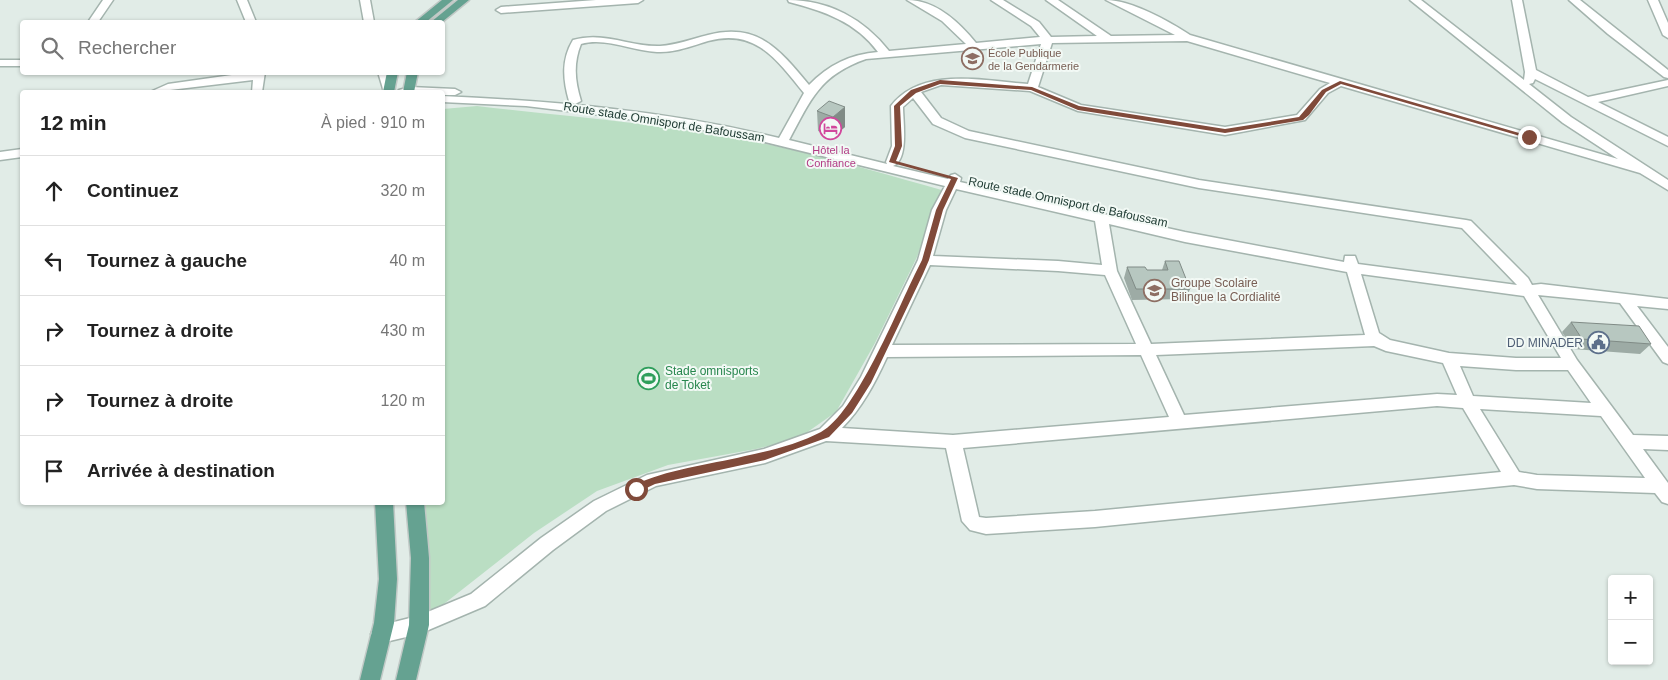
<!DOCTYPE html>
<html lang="fr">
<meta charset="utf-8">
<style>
body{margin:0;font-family:Arial,sans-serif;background:#f6f6f6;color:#222}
.controls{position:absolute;right:15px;bottom:15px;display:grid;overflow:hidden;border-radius:5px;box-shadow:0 1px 4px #0004}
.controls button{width:45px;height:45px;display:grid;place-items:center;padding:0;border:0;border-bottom:1px solid #e0e0e0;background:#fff;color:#222;font:25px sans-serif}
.stop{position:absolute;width:15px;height:15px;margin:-11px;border:4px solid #804a3a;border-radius:50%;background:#fff}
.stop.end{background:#804a3a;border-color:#fff;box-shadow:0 1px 5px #0008}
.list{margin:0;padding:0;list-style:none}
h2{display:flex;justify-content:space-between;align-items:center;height:65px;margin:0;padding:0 20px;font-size:21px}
h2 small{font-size:16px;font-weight:400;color:#767676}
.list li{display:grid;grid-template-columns:32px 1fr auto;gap:15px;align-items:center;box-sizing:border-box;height:70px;padding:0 20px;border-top:1px solid #e0e0e0}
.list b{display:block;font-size:19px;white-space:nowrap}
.list em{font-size:16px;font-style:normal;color:#767676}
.icon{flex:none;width:28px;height:28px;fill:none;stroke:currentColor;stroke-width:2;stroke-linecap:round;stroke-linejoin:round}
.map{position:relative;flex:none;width:1668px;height:680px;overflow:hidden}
.search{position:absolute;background:#fff;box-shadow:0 1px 4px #0004;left:20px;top:20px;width:425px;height:55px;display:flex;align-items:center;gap:12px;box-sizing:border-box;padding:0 18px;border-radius:5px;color:#767676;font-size:19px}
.panel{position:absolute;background:#fff;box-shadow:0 1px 4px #0004;left:20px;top:90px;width:425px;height:415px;border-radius:5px}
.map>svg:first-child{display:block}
.green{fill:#badec3}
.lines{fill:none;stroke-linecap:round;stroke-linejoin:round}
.minor-casing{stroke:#a4b4ae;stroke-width:3}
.major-casing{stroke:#c1c9c6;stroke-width:3}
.minor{fill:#fff;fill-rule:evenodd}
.major{fill:#65a291;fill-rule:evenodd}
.wall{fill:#9daba5}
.shaded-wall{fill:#808b86}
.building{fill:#b7c7c0;stroke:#808b86}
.route{fill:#804a3a}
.labels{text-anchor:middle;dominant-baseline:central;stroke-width:4;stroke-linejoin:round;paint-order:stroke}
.far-education-label{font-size:11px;fill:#785e54;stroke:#f2f9f5;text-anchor:start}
.far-hotel-label{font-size:11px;fill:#b23c85;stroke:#f2f9f5}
.street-label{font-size:12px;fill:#213d35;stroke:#f2f9f5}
.education-label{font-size:12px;fill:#785e54;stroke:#f2f9f5;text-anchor:start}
.service-label{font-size:12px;fill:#4e5e75;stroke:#f2f9f5;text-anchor:end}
.leisure-label{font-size:12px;fill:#27864d;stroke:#f2f9f5;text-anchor:start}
</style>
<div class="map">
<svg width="1668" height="680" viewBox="0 0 1668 680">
<rect width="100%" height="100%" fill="#e1ece7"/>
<!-- green -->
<path class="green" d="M477 106C580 118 683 125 784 148 838 160 892 176 945 191L934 208 917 257 875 343 836 412 799 438 756 449 668 465 597 491 534 533 426 618 423 503 442 502 443 109Z"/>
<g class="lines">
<defs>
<path id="minor" d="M103 0H113L98 22H88Z
M237 0H247L256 22H246Z
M360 0H370L374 22H364Z
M596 0H643L638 3 501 13 496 10 501 7Z
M788 0C829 0 864 19 889 51L966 44 942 21 907 0C936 0 959 22 976 43L1040 37 1031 26 991 0H1003L1039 22 1051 37 1097 36 1046 0H1058L1111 36 1175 35 1106 0C1131 0 1169 21 1190 35L1618 159 1563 123 1410 0H1421L1524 80 1525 72 1512 0H1522L1536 70 1588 97 1668 80V86L1598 102 1668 137V146L1535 79 1533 83 1529 84 1571 117 1668 180V190L1640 173 1341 86 1328 93 1305 120 1225 135 1078 111 1030 91 941 85 921 92 941 118 969 131 1199 180 1466 220 1471 221 1528 278 1532 285 1541 284 1668 299V309L1637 306 1668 347V364L1663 362 1620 303 1538 295 1577 360 1633 435 1668 436V450L1643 449 1668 483V504L1662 502 1655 493 1537 489 1514 485 1095 527 986 534 970 530 962 521 946 448 826 441 765 463 656 486 606 511 553 550 485 606 419 634 381 643 374 641 371 634 374 627 418 616 471 594 541 538 594 501 647 475 764 449 820 429 843 406 861 377 918 260 932 210 945 186 736 135 601 115 526 106 442 102V96C555 101 669 111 779 138L804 93C777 60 756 28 708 41 692 46 674 53 657 52 632 51 606 37 581 44 573 64 575 81 581 101L575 104 569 101C563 80 561 60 573 40 604 31 630 47 660 46 676 45 692 39 708 35 758 22 780 50 809 85 828 65 851 54 878 52 856 22 824 11 789 2ZM1187 41 1330 83 1320 89 1297 115 1225 127 1081 105 1038 87 1052 43ZM1041 44 1028 84C983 81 922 66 891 106L892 146 886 162 887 164 789 140C811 99 820 75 866 59ZM913 98 933 124 965 138 1199 188 1462 228 1517 285 1358 264 1355 256H1345L1344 262 1185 232 960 182 961 178 955 174 951 175 948 179 893 166C909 160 903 121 903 107ZM956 189 1095 221 1102 265 1058 261 933 256 946 210ZM1109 224 1185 242 1347 272 1365 335 1151 344 1117 271ZM930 265 1058 271 1105 275 1136 344 892 345ZM1361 274 1524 296 1561 358H1516L1449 353 1390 340 1379 333ZM1374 346 1386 351 1443 363 1457 395 1437 394 1184 415 1156 355ZM1141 355 1169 417 953 435 842 428C862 408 875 383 887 357ZM1460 366 1516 370H1568L1591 403 1473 396ZM1437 406 1463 408 1501 472 1095 511 986 518 979 517 963 448ZM1480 409 1601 416 1645 478 1537 475 1519 472Z
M1569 0H1580L1668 70V78L1664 77 1608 34Z
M1648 0H1658L1668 23V38L1663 35Z
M0 60H22V66H0Z
M253 72H265L262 92H252L253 80 170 90 165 92H150L168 84Z
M378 72H389L394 92H384Z
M410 87 455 89 461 92 455 95H442V92H397L399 90Z
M22 149V157L0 160V152Z"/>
<path id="major" d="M442 0H453L426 22H415Z
M458 0H469L442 22H431Z
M387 72H398L394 92H383Z
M407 72H418L414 92H403Z
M375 502H393L397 579 394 623 380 680H360L374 623 379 579Z
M406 502H424L429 558V625L416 680H396L409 625 411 558Z"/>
</defs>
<!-- minor casing -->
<use href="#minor" class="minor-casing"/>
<!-- major casing -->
<use href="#major" class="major-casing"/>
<!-- minor -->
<use href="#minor" class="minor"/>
<!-- major -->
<use href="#major" class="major"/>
</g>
<!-- wall -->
<path class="wall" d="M845 107V127L833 137 818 131 817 111Z
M1165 261 1190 289 1186 299 1132 300 1124 278 1127 267 1147 270H1162Z
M1571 322 1651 344 1640 354 1573 349 1562 332Z"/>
<!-- shaded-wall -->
<path class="shaded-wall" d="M845 107V127L833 137V117Z"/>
<!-- building -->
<path class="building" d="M829 101 845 107 833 117 817 111Z
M1165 261H1179L1190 289H1136L1127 267H1145L1147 270H1168Z
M1571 322 1639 326 1651 344 1582 339Z"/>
<!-- route -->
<path class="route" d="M940 80 1032 87 1079 106 1225 129 1299 117 1322 90 1340 81 1533 137 1527 138 1341 84 1326 92 1309 115 1303 120 1225 133 1078 110 1031 90 940 84 916 93 900 106 902 146 896 161 958 178 943 210 929 260 923 274 871 383 852 413 829 437 765 460 655 484 636 493 632 492V486C667 469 708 465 745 456 770 451 798 444 821 432 855 414 897 311 915 274L922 260 936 210 951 179 889 162 895 146 894 106 911 90Z"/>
<!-- icons -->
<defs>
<symbol id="school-ring" viewBox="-11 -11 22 22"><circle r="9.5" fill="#f2f9f5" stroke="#8d6e63" stroke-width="1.5"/><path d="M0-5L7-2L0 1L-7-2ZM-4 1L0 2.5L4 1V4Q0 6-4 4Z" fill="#8d6e63"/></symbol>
<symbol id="hotel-ring" viewBox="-11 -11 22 22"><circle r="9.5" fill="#f2f9f5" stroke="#d1479c" stroke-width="1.5"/><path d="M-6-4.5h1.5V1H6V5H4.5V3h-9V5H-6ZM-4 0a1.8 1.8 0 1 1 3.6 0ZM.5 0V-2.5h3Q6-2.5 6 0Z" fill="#d1479c"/></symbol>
<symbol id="civic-ring" viewBox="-11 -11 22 22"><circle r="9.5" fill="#f2f9f5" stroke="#5c6f8a" stroke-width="1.5"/><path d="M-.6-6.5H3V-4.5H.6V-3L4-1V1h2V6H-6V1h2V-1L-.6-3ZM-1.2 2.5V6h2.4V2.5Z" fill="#5c6f8a"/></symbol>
<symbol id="stadium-ring" viewBox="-11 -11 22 22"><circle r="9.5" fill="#f2f9f5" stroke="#2e9e5b" stroke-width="1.5"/><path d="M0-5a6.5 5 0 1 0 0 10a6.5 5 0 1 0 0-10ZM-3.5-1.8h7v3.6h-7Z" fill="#2e9e5b"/></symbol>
</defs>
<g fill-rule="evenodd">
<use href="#school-ring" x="960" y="46" width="25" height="25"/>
<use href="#hotel-ring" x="818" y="116" width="25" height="25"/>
<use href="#school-ring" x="1142" y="278" width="25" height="25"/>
<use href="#civic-ring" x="1586" y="330" width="25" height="25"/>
<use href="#stadium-ring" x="636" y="366" width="25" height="25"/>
</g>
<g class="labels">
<!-- far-education labels -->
<g class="far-education-label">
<text x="988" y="53">École Publique<tspan x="988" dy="13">de la Gendarmerie</tspan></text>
</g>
<!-- far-hotel labels -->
<g class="far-hotel-label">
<text x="831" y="150">Hôtel la<tspan x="831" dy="13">Confiance</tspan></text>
</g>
<!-- street labels -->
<g class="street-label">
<text transform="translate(664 122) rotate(9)">Route stade Omnisport de Bafoussam</text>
<text transform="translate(1068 202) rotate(12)">Route stade Omnisport de Bafoussam</text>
</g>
<!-- education labels -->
<g class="education-label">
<text x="1171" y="283">Groupe Scolaire<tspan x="1171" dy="14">Bilingue la Cordialité</tspan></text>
</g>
<!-- service labels -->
<g class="service-label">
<text x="1583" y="343">DD MINADER</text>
</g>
<!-- leisure labels -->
<g class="leisure-label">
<text x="665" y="371">Stade omnisports<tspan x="665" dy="14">de Toket</tspan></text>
</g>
</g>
</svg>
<div class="controls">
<button>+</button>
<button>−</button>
</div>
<div class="stop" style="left:636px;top:489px"></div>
<div class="stop end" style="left:1529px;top:137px"></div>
<div class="search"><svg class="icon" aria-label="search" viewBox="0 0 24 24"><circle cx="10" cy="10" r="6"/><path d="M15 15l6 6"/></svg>Rechercher</div>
<section class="panel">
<h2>12 min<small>À pied · 910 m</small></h2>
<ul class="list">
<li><svg class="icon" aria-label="ahead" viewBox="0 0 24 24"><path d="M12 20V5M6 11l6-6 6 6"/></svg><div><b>Continuez</b></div><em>320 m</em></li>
<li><svg class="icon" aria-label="left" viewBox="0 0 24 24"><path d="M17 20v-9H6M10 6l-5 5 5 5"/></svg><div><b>Tournez à gauche</b></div><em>40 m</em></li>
<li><svg class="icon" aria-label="right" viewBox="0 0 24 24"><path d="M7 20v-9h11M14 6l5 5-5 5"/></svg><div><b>Tournez à droite</b></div><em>430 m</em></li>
<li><svg class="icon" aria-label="right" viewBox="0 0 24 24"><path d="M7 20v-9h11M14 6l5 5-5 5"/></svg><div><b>Tournez à droite</b></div><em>120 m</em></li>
<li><svg class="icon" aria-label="arrive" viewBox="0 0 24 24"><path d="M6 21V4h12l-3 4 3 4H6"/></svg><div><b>Arrivée à destination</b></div></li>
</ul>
</section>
</div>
